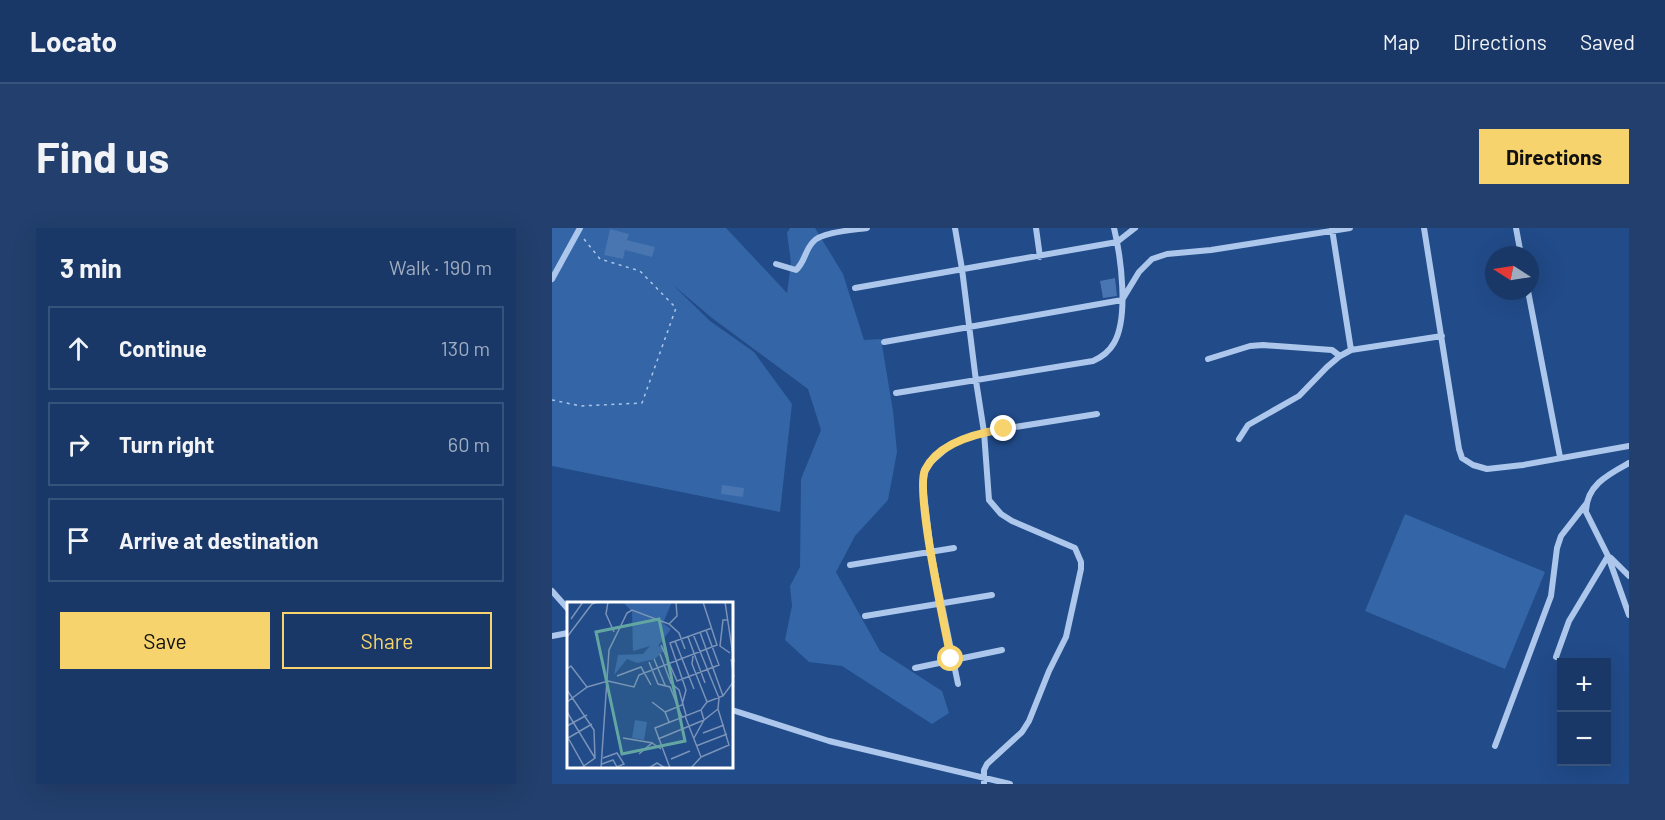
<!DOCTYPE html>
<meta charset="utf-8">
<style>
body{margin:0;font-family:Barlow,sans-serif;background:#223f6d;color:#f1f3f6}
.controls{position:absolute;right:18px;bottom:18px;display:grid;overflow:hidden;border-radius:0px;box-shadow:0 6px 24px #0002}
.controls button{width:54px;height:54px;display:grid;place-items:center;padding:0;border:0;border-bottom:2px solid #37527b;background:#193867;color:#f1f3f6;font:30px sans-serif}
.compass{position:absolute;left:933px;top:18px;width:54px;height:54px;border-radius:50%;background:#193867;box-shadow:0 6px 24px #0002;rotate:282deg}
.stop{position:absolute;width:18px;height:18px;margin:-14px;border:4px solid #f7d36d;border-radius:50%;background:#fff}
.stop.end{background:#f7d36d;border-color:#fff;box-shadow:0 2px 6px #0008}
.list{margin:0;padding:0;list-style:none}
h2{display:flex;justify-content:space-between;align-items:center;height:78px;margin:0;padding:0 24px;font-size:26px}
h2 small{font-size:20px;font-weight:400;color:#9facc0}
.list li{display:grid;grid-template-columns:39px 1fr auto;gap:18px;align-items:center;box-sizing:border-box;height:84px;margin:0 12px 12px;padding:0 12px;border:2px solid #37527b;border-radius:0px}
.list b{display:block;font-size:22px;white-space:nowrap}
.list em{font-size:20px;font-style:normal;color:#9facc0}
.actions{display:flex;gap:12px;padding:18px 24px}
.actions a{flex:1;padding:14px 0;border:2px solid #f7d36d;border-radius:0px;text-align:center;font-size:21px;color:#f7d36d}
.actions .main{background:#f7d36d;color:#111}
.icon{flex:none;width:33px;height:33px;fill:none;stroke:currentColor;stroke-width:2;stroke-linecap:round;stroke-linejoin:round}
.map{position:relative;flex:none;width:1077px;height:556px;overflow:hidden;border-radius:0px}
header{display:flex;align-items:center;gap:36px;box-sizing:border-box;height:84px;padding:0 30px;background:#193867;border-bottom:2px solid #37527b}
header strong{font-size:28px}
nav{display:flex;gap:33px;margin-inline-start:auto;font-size:21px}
.intro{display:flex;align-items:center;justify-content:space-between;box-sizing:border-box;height:144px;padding:0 36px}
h1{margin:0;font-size:42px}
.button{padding:15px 27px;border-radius:0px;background:#f7d36d;color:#111;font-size:21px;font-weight:700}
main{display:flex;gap:36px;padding:0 36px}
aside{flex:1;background:#193867;border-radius:0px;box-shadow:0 6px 24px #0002}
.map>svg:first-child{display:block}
.green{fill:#3465a6}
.building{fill:#4975b1}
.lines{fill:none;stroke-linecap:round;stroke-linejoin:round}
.path{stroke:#acc7eb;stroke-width:1.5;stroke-dasharray:3 4.5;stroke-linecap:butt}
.minor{stroke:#acc7eb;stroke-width:6}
.route{stroke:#f7d36d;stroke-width:8}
.inset-road{fill:none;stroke:#7a93b8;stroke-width:1.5}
.view{fill:#63a6a1;fill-opacity:0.15;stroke:#63a6a1;stroke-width:3}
.inset-edge{fill:none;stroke:#fff;stroke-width:3}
</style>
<header>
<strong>Locato</strong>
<nav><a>Map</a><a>Directions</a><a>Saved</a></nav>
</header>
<div class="intro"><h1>Find us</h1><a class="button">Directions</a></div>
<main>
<aside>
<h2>3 min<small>Walk · 190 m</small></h2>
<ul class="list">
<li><svg class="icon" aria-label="ahead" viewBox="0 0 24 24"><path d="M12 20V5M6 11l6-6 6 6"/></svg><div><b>Continue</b></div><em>130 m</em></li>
<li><svg class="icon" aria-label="right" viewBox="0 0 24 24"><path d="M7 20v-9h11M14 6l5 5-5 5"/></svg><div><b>Turn right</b></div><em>60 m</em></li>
<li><svg class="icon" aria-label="arrive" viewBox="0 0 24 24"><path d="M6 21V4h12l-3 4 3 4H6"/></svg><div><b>Arrive at destination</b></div></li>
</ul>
<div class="actions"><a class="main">Save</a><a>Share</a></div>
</aside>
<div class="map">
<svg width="1077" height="556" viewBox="0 0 1077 556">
<rect width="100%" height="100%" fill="#214b89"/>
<!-- green -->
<path class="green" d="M0 0H174L235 65 239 35 235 5 238 0H263L291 46 312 112 329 111 341 183 345 224 336 272 303 308 284 344 328 423 390 463 397 485 380 496 290 438 257 434 233 412 240 378 238 358 248 339 249 251 269 202 256 161 160 90 121 57 158 93 202 124 240 176 228 284 0 238Z
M853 286 993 344 953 441 813 383Z"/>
<!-- building -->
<path class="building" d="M58 1 77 6 75 12 103 19 100 29 73 22 71 31 52 27Z
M563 50 565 68 551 70 548 53Z
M170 257 192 260 191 269 169 266Z"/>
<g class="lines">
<!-- path -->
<path class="path" d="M0 172 29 178 90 175 124 80 88 43 48 31 32 11"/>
<!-- minor -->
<path class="minor" d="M403 0 410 41 424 153 432 204 437 272 449 286 460 293 523 320 529 334V341L514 409 497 443 477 493 470 504 435 536 432 542V556
M484 0 488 29
M872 0 907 221 910 230 921 237 935 241 971 237 1077 218
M964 0 969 27
M780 1 799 122
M224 36 244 42C253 34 253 22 261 14 269 4 302 2 315 0
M0 51 28 0
M303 60 565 14 583 0
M976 63 1008 229
M332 114 570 72 587 44 600 31 615 26 659 22 798 0
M656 131 698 118 711 117 780 122 788 128
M344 165 541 133C550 129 557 124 562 115 577 89 569 29 562 0
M687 211 696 197 747 168 775 139 788 128 799 122 890 108
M1077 235C1057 246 1034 257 1034 284L1056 328 1077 387
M1059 330 1077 348
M298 337 402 320
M0 363 16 381
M313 388 440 367
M0 408 16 405
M1004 429 1017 393 1056 328
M363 440 450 422
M406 456 379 324 371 258 373 243 380 233 401 215 432 204 545 186
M180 482 277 513 458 556
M943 518 999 368 1005 320 1009 308 1034 276"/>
</g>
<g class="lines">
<!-- route -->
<path class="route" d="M399 431C393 400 363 264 373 242 386 215 426 205 452 201"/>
</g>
<!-- overview -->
<g transform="translate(15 374)">
<rect width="166" height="166" fill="#214b89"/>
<path d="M56 0H105L96 21 104 27 91 44 99 46 88 57 70 61 60 57 47 73 51 53 76 52 83 44 66 49 65 10ZM68 118 80 120 77 138 65 136Z" fill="#3465a6"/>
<path class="inset-road" d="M41 0 39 12 47 30M158 0 167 60M4 17 16 0M160 18H156L153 44 163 51M102 22 110 14 109 0M133 30 156 94M126 32 152 96 151 107 162 143 134 155M0 35 25 2 31 0M121 35 138 81M108 39 127 87M94 43 110 79 152 63 139 28M93 52 104 81 112 88 119 113M87 57 98 83M164 57 167 75M82 60 91 82 103 85 115 115M0 67 4 64 20 85 0 100M50 74 74 65 84 83M20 85 41 79 67 85 72 73 150 43 136 0M0 88 27 128 28 156M85 100 98 110 102 120M140 100 156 94 167 79M0 110 28 156 14 166M98 110 115 103 119 88 103 41 145 26M118 114 134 155 124 166M0 124 20 113M136 131 157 123M0 134 18 166M1 136 25 122M56 136 86 141M127 136 137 118 151 107M91 137 137 118 134 108M129 144 160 132M72 152 85 141 94 147M36 156 50 151 57 162 50 165M104 157 123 149M35 162 46 158 50 165M34 166 42 48 60 11 65 8 102 22 112 31 118 47M82 166 90 161 98 166M103 166 88 126 134 108 140 100 125 62 126 54"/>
<path class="view" d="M92 17 118 139 55 152 29 30Z"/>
<rect width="166" height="166" class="inset-edge"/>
</g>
</svg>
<div class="controls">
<button>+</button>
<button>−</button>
</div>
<svg class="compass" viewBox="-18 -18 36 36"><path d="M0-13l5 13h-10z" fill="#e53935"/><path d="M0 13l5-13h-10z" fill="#9facc0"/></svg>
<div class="stop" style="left:399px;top:431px"></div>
<div class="stop end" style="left:452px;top:201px"></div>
</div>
</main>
